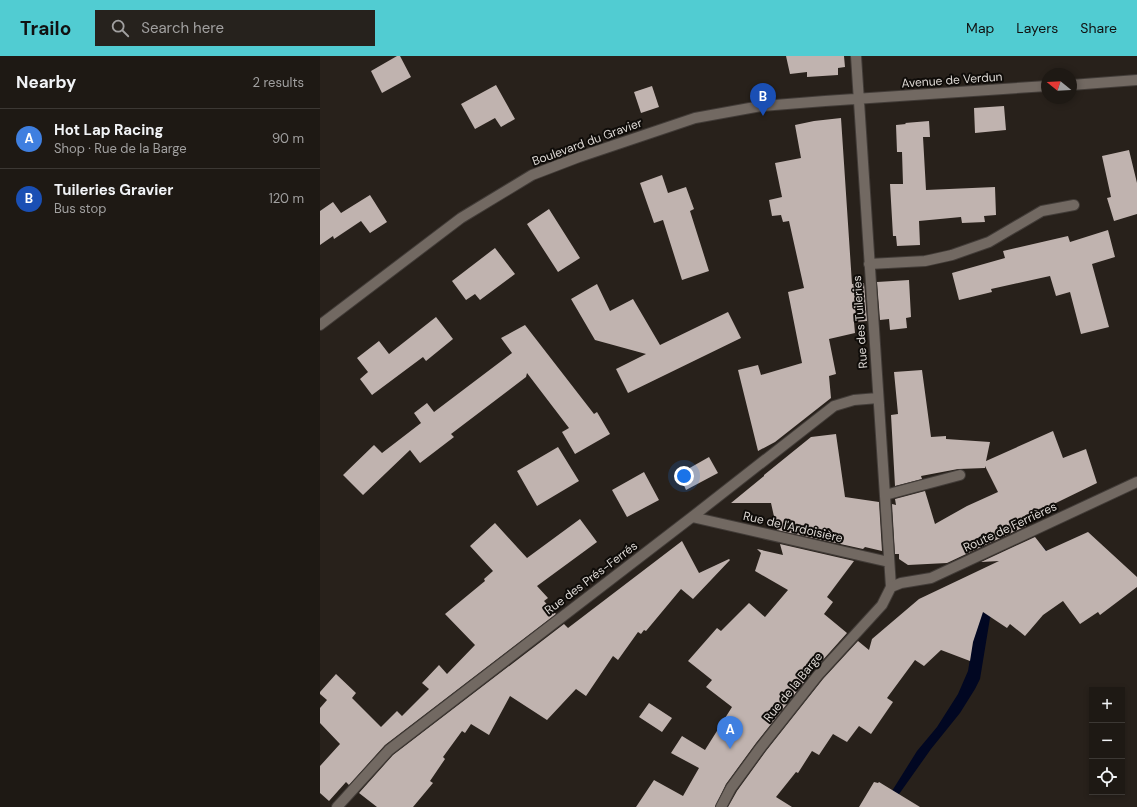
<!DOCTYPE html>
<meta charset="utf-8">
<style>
body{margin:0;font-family:"DM Sans",sans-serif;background:#26221d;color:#f1f3f6}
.controls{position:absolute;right:12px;bottom:12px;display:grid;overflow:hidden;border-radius:0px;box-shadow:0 2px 6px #0003}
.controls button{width:36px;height:36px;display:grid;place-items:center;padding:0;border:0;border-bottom:1px solid #3c3834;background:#1e1914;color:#f1f3f6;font:20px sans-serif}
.compass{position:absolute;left:721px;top:12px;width:36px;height:36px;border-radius:50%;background:#1e1914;box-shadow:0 2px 6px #0003;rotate:288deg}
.you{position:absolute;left:364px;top:420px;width:14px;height:14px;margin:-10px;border:3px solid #fff;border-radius:50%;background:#1a73e8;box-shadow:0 0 0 6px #1a73e833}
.badge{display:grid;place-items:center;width:26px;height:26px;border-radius:50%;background:#51ccd2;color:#fff;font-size:13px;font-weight:700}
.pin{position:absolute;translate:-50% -33px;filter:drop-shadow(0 1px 2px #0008)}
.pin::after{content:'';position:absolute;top:21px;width:14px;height:12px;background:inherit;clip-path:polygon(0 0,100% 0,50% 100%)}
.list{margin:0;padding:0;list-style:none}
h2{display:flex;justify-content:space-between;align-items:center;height:52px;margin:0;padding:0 16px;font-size:17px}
h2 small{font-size:13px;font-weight:400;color:#a1a0a0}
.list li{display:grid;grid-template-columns:26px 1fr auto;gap:12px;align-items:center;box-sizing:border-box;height:60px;padding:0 16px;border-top:1px solid #3c3834}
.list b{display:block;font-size:15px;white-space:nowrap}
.list p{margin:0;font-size:13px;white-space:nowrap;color:#a1a0a0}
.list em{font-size:13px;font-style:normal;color:#a1a0a0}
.icon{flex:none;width:22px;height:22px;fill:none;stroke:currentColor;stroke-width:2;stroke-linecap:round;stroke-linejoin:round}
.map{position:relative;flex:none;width:817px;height:751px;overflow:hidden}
header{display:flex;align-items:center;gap:24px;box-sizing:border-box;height:56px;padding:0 20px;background:#51ccd2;color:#111}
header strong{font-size:19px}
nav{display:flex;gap:22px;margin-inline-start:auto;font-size:14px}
.search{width:280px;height:36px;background:#26221d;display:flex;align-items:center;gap:10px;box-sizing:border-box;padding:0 14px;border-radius:0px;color:#a1a0a0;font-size:15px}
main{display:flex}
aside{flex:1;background:#1e1914}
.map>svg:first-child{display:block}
.water{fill:#010722}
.building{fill:#c0b3af}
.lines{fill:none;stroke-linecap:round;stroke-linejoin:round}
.minor-casing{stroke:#423c38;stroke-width:12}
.secondary-casing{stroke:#423c38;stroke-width:12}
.minor{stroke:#726962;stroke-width:10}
.secondary{stroke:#726962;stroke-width:10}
.labels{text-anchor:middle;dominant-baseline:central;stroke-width:4;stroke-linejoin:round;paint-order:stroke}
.street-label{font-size:12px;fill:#ded9d5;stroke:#0f0c09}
</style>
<header>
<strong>Trailo</strong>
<div class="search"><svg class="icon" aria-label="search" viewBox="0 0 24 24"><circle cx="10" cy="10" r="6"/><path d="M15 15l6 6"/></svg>Search here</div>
<nav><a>Map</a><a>Layers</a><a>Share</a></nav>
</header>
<main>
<aside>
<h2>Nearby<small>2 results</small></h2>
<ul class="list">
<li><span class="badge" style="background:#3f7fe0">A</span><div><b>Hot Lap Racing</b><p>Shop · Rue de la Barge</p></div><em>90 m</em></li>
<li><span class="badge" style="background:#1a4fb4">B</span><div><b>Tuileries Gravier</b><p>Bus stop</p></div><em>120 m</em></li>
</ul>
</aside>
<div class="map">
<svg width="817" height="751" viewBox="0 0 817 751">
<rect width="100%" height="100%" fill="#28211b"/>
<!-- water -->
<path class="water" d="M722 490 727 495 701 521 670 562 660 623 655 633 640 657 611 693 577 741 562 751 597 695 617 671 638 638 648 615 653 585 662 554Z"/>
<!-- building -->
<path class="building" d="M77 0H80L91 21 62 37 51 15Z
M466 0H524L525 11 518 12V19L487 21V16L470 18Z
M176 29 195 63 181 71 175 62 155 73 141 48Z
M332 30 339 51 321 57 314 36Z
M684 50 686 74 655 77 654 52Z
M521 62 532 228 544 227 547 265 534 266 535 277 509 283 516 318 509 320 511 342 455 386 438 395 418 314 438 309 441 319 482 307 468 236 484 232 469 165 463 166 461 159 452 160 449 144 462 141 455 107 481 102 475 69 494 65Z
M609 65 610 81H603L606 134 675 131 676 159 664 160 665 166 642 167 641 161 599 165 600 189 577 190 576 180H573L570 128H583L582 96H577L576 69 586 68 585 67Z
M809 94 817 127V158L794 165 787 142 791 141 782 100Z
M342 119 348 137 366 131 374 153 370 155 389 215 362 224 343 164 334 167 320 127Z
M50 139 67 166 50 177 41 165 14 183 13 180 0 189V155L13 146 21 157Z
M229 153 260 202 238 216 207 168Z
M788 174 795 201 772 208 789 271 761 278 750 236 736 240 730 220 671 233 672 236 639 244 632 217 685 202 683 195 748 180 750 186Z
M175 192 195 218 160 244 155 238 146 244 132 225Z
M589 224 591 261 586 262 587 272 570 274 569 263 560 264 557 226Z
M277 228 290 255 313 243 340 289 408 256 421 282 308 337 296 313 326 298 275 284 251 243Z
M116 261 133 283 106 305 103 301 52 339 40 323 48 316 37 302 59 285 69 298Z
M205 269 274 358 277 356 290 378 255 398 242 376 249 372 207 317 206 321 131 378 134 381 100 407 90 394 43 439 23 419 54 389 62 397 101 367 94 357 107 347 114 356 192 297 181 282Z
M602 314 611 381 626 380V383L670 386 666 405 733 375 743 402 766 393 777 427 701 464 706 470 627 507 588 509 579 503V498H575L572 448 576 449 575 443 605 435 615 468 647 450 678 436 665 410V412L638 413 601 420 602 423 575 430 571 359 578 358 574 316Z
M516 378 525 441 559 446 562 495 545 491 543 493 457 474 451 447H411L444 420V419L491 381Z
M238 391 259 425 217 450 197 415Z
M389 401 398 417 366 434 359 418Z
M324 416 339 444 307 461 292 434Z
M260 463 277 486 217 530 228 542 224 545 236 558 65 689 29 729 26 726 9 745 0 737V710L20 688 0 667V652L7 644 0 638V636L16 618 36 637 32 642 61 671 77 655 82 660 109 633 102 627 119 609 127 618 155 589 125 558 165 525 164 523 173 515 150 490 175 467 207 502Z
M768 476 817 521V531L780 559 778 556 760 568 743 545 723 559 705 580 690 568 687 572 663 556 653 586 650 605 621 594 604 610 595 604 567 642 573 646 551 678 539 670 527 686 513 678 499 699 492 695 478 717 476 716 456 741 472 751H408L417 735 446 695 503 623 538 585 549 594 552 583 599 543 679 505 661 506 715 481 726 495Z
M362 485 379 517 409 503 410 504 373 543 361 533 326 575 324 574 321 578 318 576 298 604 293 600 266 640 256 633 227 664 190 640 169 679 151 668 145 677 142 675 123 701 125 703 110 725 113 727 93 751H57L39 737 73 699 244 568 248 572Z
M460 488 534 505 507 541 513 546 504 558 527 577 493 615 436 687 406 728 395 751H316L334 724 363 740 379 712 351 697 362 680 385 694 412 651 386 631 392 624 368 605 397 572 401 575 429 547 445 561 468 534 435 515 441 497 437 493 463 499Z
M329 647 352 662 342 676 319 661Z
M554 726 558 727 559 726 600 751H539Z"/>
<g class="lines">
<defs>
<path id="minor" d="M536 0 571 531
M751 29 817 24
M549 208 605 205 632 199 669 186 722 155 754 149
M0 269 141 162 212 119 259 101 375 62 441 50 505 45 727 30
M565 439 640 419
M372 461 569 506
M17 751 69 694 372 461 514 350 534 344 558 342"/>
<path id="secondary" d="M401 751 411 732 441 691 498 619 562 549 571 531 581 527 611 522 817 426"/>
</defs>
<!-- minor casing -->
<use href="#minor" class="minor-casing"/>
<!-- secondary casing -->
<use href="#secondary" class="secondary-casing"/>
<!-- minor -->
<use href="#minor" class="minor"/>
<!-- secondary -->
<use href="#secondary" class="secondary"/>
</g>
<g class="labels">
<!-- street labels -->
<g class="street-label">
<text transform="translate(632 24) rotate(-4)">Avenue de Verdun</text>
<text transform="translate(267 86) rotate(-20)">Boulevard du Gravier</text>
<text transform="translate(540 266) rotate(-94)">Rue des Tuileries</text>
<text transform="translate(473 471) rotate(13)">Rue de l'Ardoisière</text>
<text transform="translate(690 471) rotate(-25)">Route de Ferrières</text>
<text transform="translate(271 522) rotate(-37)">Rue des Prés-Ferrés</text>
<text transform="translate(473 631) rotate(-51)">Rue de la Barge</text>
</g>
</g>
</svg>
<div class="controls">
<button>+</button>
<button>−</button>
<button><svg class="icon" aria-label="locate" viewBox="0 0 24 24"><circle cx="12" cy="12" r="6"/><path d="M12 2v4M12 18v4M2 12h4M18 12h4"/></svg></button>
</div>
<svg class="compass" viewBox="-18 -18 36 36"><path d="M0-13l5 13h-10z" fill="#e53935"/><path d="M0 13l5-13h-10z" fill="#a1a0a0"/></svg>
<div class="you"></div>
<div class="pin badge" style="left:410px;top:693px;background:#3f7fe0">A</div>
<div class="pin badge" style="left:443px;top:60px;background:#1a4fb4">B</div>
</div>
</main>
